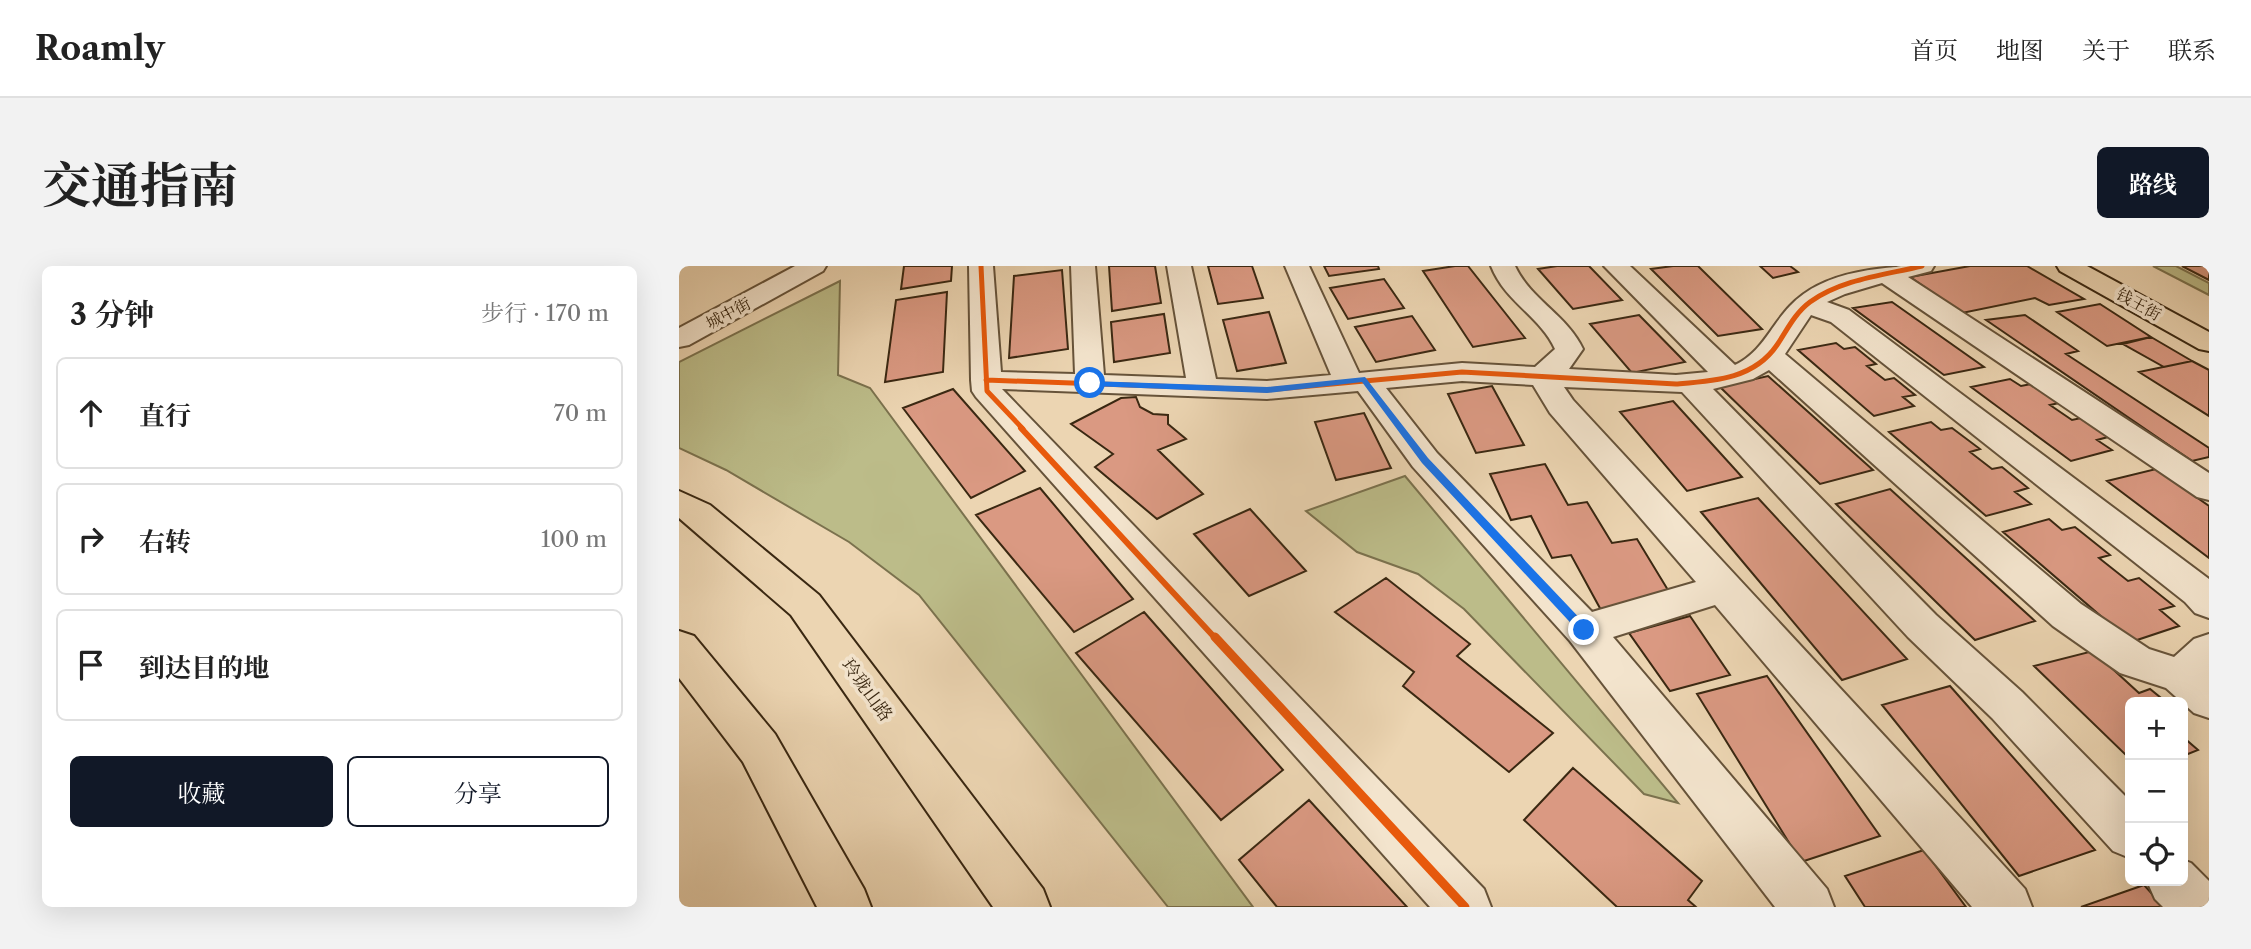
<!DOCTYPE html>
<html lang="zh">
<meta charset="utf-8">
<style>
body{margin:0;font-family:"Libre Caslon Text","Noto Serif SC",serif;background:#f2f2f2;color:#222}
.controls{position:absolute;right:21px;bottom:21px;display:grid;overflow:hidden;border-radius:10px;box-shadow:0 7px 28px #0002}
.controls button{width:63px;height:63px;display:grid;place-items:center;padding:0;border:0;border-bottom:2px solid #e0e0e0;background:#fff;color:#222;font:35px sans-serif}
.stop{position:absolute;width:21px;height:21px;margin:-16px;border:5px solid #1a73e8;border-radius:50%;background:#fff}
.stop.end{background:#1a73e8;border-color:#fff;box-shadow:0 2px 7px #0008}
.list{margin:0;padding:0;list-style:none}
h2{display:flex;justify-content:space-between;align-items:center;height:91px;margin:0;padding:0 28px;font-size:30px}
h2 small{font-size:23px;font-weight:400;color:#767676}
.list li{display:grid;grid-template-columns:46px 1fr auto;gap:21px;align-items:center;box-sizing:border-box;height:112px;margin:0 14px 14px;padding:0 14px;border:2px solid #e0e0e0;border-radius:10px}
.list b{display:block;font-size:26px;white-space:nowrap}
.list em{font-size:23px;font-style:normal;color:#767676}
.actions{display:flex;gap:14px;padding:21px 28px}
.actions a{flex:1;padding:16px 0;border:2px solid #111827;border-radius:10px;text-align:center;font-size:24px;color:#111827}
.actions .main{background:#111827;color:#fff}
.icon{flex:none;width:38px;height:38px;fill:none;stroke:currentColor;stroke-width:2;stroke-linecap:round;stroke-linejoin:round}
.map{position:relative;flex:none;width:1530px;height:641px;overflow:hidden;border-radius:10px}
header{display:flex;align-items:center;gap:42px;box-sizing:border-box;height:98px;padding:0 35px;background:#fff;border-bottom:2px solid #e0e0e0}
header strong{font-size:33px}
nav{display:flex;gap:38px;margin-inline-start:auto;font-size:24px}
.intro{display:flex;align-items:center;justify-content:space-between;box-sizing:border-box;height:168px;padding:0 42px}
h1{margin:0;font-size:49px}
.button{padding:18px 32px;border-radius:10px;background:#111827;color:#fff;font-size:24px;font-weight:700}
main{display:flex;gap:42px;padding:0 42px}
aside{flex:1;background:#fff;border-radius:10px;box-shadow:0 7px 28px #0002}
.map>svg:first-child{display:block}
.green{fill:#bcbc89;stroke:#7b724e;stroke-width:2}
.building{fill:#da9982;stroke:#3a2812;stroke-width:2}
.lines{fill:none;stroke-linecap:round;stroke-linejoin:round}
.minor-casing{stroke:#66533a;stroke-width:4}
.major-casing{stroke:#3a2812;stroke-width:4}
.minor{fill:#f3e4cd;fill-rule:evenodd}
.major{fill:#ecd5b2;fill-rule:evenodd}
.cycleway-far2-casing{stroke:#f3e4cd;stroke-width:9}
.cycleway-far1-casing{stroke:#f3e4cd;stroke-width:10}
.cycleway-casing{stroke:#f3e4cd;stroke-width:13}
.cycleway-far2{stroke:#e8590c;stroke-width:5}
.cycleway-far1{stroke:#e8590c;stroke-width:6}
.cycleway{stroke:#e8590c;stroke-width:9}
.route{fill:#1a73e8}
.labels{text-anchor:middle;dominant-baseline:central;stroke-width:7;stroke-linejoin:round;paint-order:stroke}
.far-street-label{font-size:16px;fill:#3a2812;stroke:#f3e4cd}
.street-label{font-size:18px;fill:#3a2812;stroke:#f3e4cd}
</style>
<header>
<strong>Roamly</strong>
<nav><a>首页</a><a>地图</a><a>关于</a><a>联系</a></nav>
</header>
<div class="intro"><h1>交通指南</h1><a class="button">路线</a></div>
<main>
<aside>
<h2>3 分钟<small>步行 · 170 m</small></h2>
<ul class="list">
<li><svg class="icon" aria-label="ahead" viewBox="0 0 24 24"><path d="M12 20V5M6 11l6-6 6 6"/></svg><div><b>直行</b></div><em>70 m</em></li>
<li><svg class="icon" aria-label="right" viewBox="0 0 24 24"><path d="M7 20v-9h11M14 6l5 5-5 5"/></svg><div><b>右转</b></div><em>100 m</em></li>
<li><svg class="icon" aria-label="arrive" viewBox="0 0 24 24"><path d="M6 21V4h12l-3 4 3 4H6"/></svg><div><b>到达目的地</b></div></li>
</ul>
<div class="actions"><a class="main">收藏</a><a>分享</a></div>
</aside>
<div class="map">
<svg width="1530" height="641" viewBox="0 0 1530 641">
<rect width="100%" height="100%" fill="#ecd5b2"/>
<filter id="stains"><feTurbulence type="fractalNoise" baseFrequency=".00286" numOctaves="4"/><feColorMatrix values="0 0 0 0 .2 0 0 0 0 .09 0 0 0 0 .02 0 0 0 .5 -.17"/></filter>
<radialGradient id="worn" r=".72"><stop offset=".6" stop-color="#630" stop-opacity="0"/><stop offset="1" stop-color="#630" stop-opacity=".3"/></radialGradient>
<!-- green -->
<path class="green" d="M1474 0H1497L1530 17V29Z
M161 15 159 109 191 122 574 641H489L240 329 170 276 47 204 0 182V96Z
M726 210 999 537 965 528 785 343 739 308 678 286 627 245Z"/>
<!-- building -->
<path class="building" d="M225 0H273L272 15 222 23Z
M430 0H476L482 37 433 45Z
M529 0H573L584 32 539 38Z
M645 0H699L700 3 650 10Z
M776 0H789L846 72 794 81 744 5Z
M878 0H910L943 34 894 43 859 3Z
M994 0H1019L1083 63 1039 70 972 3Z
M1081 0H1111L1119 6 1094 12Z
M1291 0H1348L1405 33 1370 39 1356 32 1283 47 1231 11Z
M1503 0H1530V14Z
M383 4 389 83 330 92 335 10Z
M705 13 725 42 669 53 651 22Z
M268 26 264 106 206 116 217 34Z
M1213 36 1305 101 1265 109 1174 42Z
M1421 38 1472 71 1428 80 1378 46Z
M590 46 607 97 558 105 544 54Z
M485 48 491 87 435 96 432 56Z
M960 49 1006 96 953 107 911 58Z
M1346 49 1399 85 1387 88 1530 182V191L1513 195 1307 54Z
M733 50 756 84 697 96 676 61Z
M1472 71 1513 95 1485 101 1444 78Z
M1157 77 1165 83 1176 81 1197 98 1188 100 1206 114 1215 112 1236 129 1224 131 1235 140 1195 150 1119 84Z
M1513 95 1530 104V150L1460 106Z
M1089 110 1194 204 1141 218 1041 121Z
M1331 113 1342 120 1352 118 1380 137 1371 139 1393 154 1402 152 1429 171 1418 174 1433 184 1392 195 1292 121Z
M813 120 845 179 797 187 769 128Z
M274 123 346 205 292 232 224 142Z
M457 131 461 141 474 148 489 149V158L507 173 479 184 524 228 478 253 416 201 434 188 392 158 442 132Z
M994 135 1063 211 1008 225 941 146Z
M685 147 712 202 657 214 636 156Z
M1252 156 1262 164 1273 162 1301 183 1291 186 1313 203 1323 201 1349 222 1336 226 1352 238 1307 250 1210 166Z
M866 198 889 239 908 236 933 277 958 273 992 329 922 344 892 289 873 292 852 250 832 254 811 208Z
M1477 203 1530 240V292L1428 215Z
M361 222 454 333 395 366 297 249Z
M1211 223 1356 355 1296 374 1157 238Z
M1079 232 1228 393 1163 414 1022 246Z
M571 243 627 305 570 330 515 268Z
M1370 253 1383 264 1396 261 1431 289 1420 292 1449 315 1460 312 1495 340 1481 344 1500 360 1452 376 1324 266Z
M707 312 791 378 778 390 874 467 830 506 724 420 735 406 656 346Z
M465 346 604 504 542 554 397 387Z
M1011 350 1051 409 991 425 950 367Z
M1414 385 1460 427 1471 423 1487 436H1451V493L1355 400Z
M1088 410 1201 570 1122 596 1018 428Z
M1271 420 1416 584 1340 610 1203 439Z
M1504 471 1519 484 1504 490Z
M894 502 1023 615 1009 634 1017 641H938L845 554Z
M630 534 728 641H598L560 594Z
M1245 584 1287 641H1186L1166 610Z
M1465 619 1485 641H1402Z"/>
<g class="lines">
<defs>
<path id="minor" d="M116 0H147L144 5 10 79 0 81V62Z
M290 0H314L322 106 396 108 392 0H416L425 109 507 112 488 0H512L537 113 588 115 652 109 606 0H630L680 107 783 97 856 101 876 83C861 50 826 36 812 0H836C852 34 888 49 904 83L890 103 997 109 1029 106 925 0H951L1056 99C1083 86 1091 61 1111 40 1145 3 1209 0 1255 0L1252 5 1229 11 1530 207V234L1518 231 1203 17 1166 28 1148 36 1170 44 1530 313V352L1516 347 1506 336 1152 56 1132 49 1106 88 1402 338 1470 383 1495 391 1515 373 1530 368V452L1515 447 1487 422 1441 407 1374 360 1090 104 1074 113 1034 123 1257 349 1343 426 1451 535V592L1434 585 1313 452 1229 371 1003 126 885 121 894 134 1286 557 1346 623 1353 641H1293L1036 339 934 371 1148 623 1155 641H1096L891 375 734 201 679 125 588 133 323 123 805 623 812 641H751L297 131 293 125 292 114ZM783 115 854 119 871 147 1017 316 913 346 758 187 707 122Z
M1504 594 1512 597 1530 615V641H1484L1476 633 1468 615H1504Z"/>
<path id="major" d="M1378 0H1408L1530 66V85L1520 83 1381 5Z
M0 225 31 239 140 329 364 623 371 641H314L112 349 0 252Z
M0 365 15 370 96 468 185 623 192 641H138L64 496 0 412Z"/>
</defs>
<!-- minor casing -->
<use href="#minor" class="minor-casing"/>
<!-- major casing -->
<use href="#major" class="major-casing"/>
<!-- minor -->
<use href="#minor" class="minor"/>
<!-- major -->
<use href="#major" class="major"/>
<defs>
<path id="cycleway-far2" d="M302 0 308 125 344 163
M307 114 588 124 783 106 997 118C1035 115 1075 113 1098 79 1108 64 1116 47 1131 36 1163 13 1206 9 1243 0"/>
<path id="cycleway-far1" d="M342 162 537 373"/>
<path id="cycleway" d="M536 371 786 641"/>
</defs>
<!-- cycleway-far2 casing -->
<use href="#cycleway-far2" class="cycleway-far2-casing"/>
<!-- cycleway-far1 casing -->
<use href="#cycleway-far1" class="cycleway-far1-casing"/>
<!-- cycleway casing -->
<use href="#cycleway" class="cycleway-casing"/>
<!-- cycleway-far2 -->
<use href="#cycleway-far2" class="cycleway-far2"/>
<!-- cycleway-far1 -->
<use href="#cycleway-far1" class="cycleway-far1"/>
<!-- cycleway -->
<use href="#cycleway" class="cycleway"/>
</g>
<!-- route -->
<path class="route" d="M686 111 749 192 909 361V367H901L743 197 683 116 588 127 411 120 406 117 411 115 588 121Z"/>
<g class="labels">
<!-- far-street labels -->
<g class="far-street-label">
<text transform="translate(1460 38) rotate(29)">钱王街</text>
<text transform="translate(49 47) rotate(-28)">城中街</text>
</g>
<!-- street labels -->
<g class="street-label">
<text transform="translate(188 424) rotate(54)">玲珑山路</text>
</g>
</g>
<rect width="100%" height="100%" filter="url(#stains)"/>
<rect width="100%" height="100%" fill="url(#worn)"/>
</svg>
<div class="controls">
<button>+</button>
<button>−</button>
<button><svg class="icon" aria-label="locate" viewBox="0 0 24 24"><circle cx="12" cy="12" r="6"/><path d="M12 2v4M12 18v4M2 12h4M18 12h4"/></svg></button>
</div>
<div class="stop" style="left:411px;top:117px"></div>
<div class="stop end" style="left:905px;top:364px"></div>
</div>
</main>
